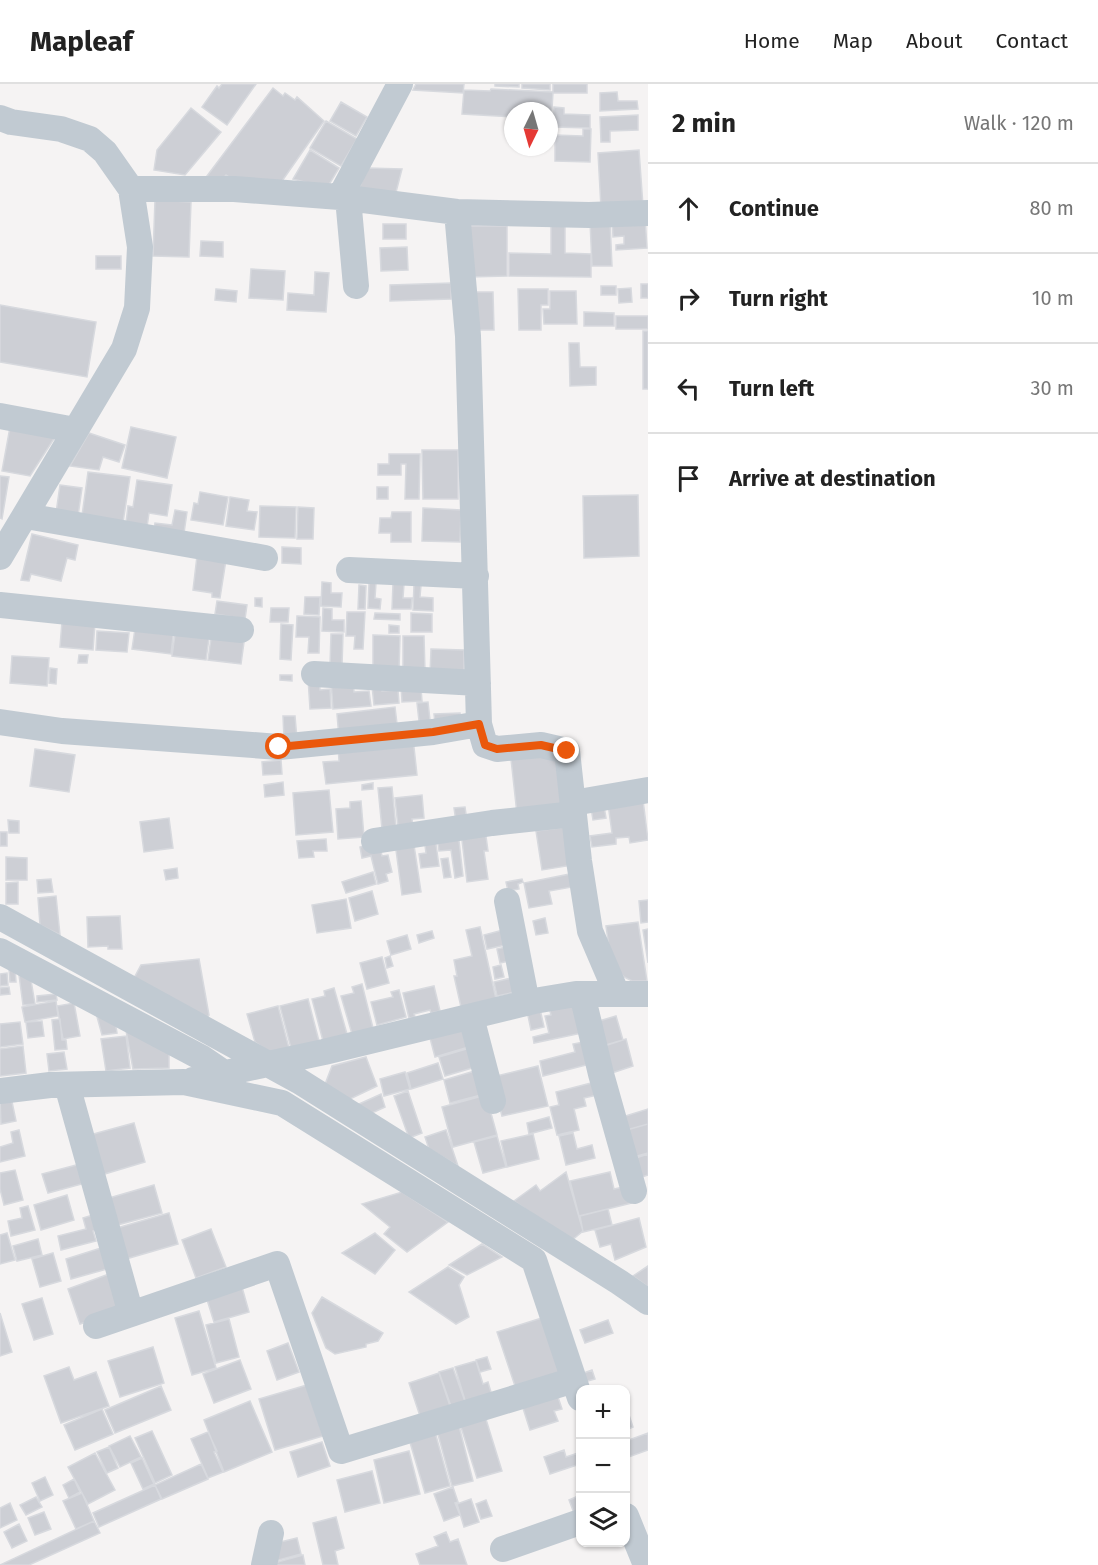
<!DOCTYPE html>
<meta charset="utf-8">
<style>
body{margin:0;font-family:"Fira Sans",sans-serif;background:#f6f6f6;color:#222}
.controls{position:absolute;right:18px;bottom:18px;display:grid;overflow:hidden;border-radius:12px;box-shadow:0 2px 4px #0004}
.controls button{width:54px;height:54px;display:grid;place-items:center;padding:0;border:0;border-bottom:2px solid #e0e0e0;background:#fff;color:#222;font:30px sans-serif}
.compass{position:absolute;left:504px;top:18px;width:54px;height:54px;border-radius:50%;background:#fff;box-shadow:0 2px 4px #0004;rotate:185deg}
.stop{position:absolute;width:18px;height:18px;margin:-14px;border:4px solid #ea580c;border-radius:50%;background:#fff}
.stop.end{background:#ea580c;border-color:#fff;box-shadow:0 2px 6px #0008}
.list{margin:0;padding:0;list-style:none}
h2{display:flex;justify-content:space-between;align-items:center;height:78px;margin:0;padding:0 24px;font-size:26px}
h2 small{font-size:20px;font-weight:400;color:#767676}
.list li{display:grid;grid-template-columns:39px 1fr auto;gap:18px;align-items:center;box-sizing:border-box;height:90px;padding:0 24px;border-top:2px solid #e0e0e0}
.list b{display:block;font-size:22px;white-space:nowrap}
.list em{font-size:20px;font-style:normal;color:#767676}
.icon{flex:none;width:33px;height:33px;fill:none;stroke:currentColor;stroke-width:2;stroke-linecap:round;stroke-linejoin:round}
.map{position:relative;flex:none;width:648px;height:1481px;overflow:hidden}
header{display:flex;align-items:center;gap:36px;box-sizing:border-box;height:84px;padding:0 30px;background:#fff;border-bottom:2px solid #e0e0e0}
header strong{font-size:28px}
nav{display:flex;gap:33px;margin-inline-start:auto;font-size:21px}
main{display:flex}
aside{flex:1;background:#fff}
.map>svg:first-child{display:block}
.building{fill:#cdcfd5;stroke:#d7d9de;stroke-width:1.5}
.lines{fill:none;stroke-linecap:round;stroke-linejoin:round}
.minor{stroke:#c1cad2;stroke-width:26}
.route{stroke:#ea580c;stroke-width:8}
</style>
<header>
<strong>Mapleaf</strong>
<nav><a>Home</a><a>Map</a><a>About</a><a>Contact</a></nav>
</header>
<main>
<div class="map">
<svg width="648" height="1481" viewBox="0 0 648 1481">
<rect width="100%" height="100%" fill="#f5f3f3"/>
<!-- building -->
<path class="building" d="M222 0H256L227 41 202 23 217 2 219 4Z
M416 0H464L463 9 413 6Z
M495 0H519V3L495 2Z
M522 0H550V6L522 4Z
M553 0H587V9H553Z
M273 4 283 12 285 9 295 16 297 13 324 37 280 100 235 97 226 91 220 98 204 96Z
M491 5 553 8 551 42H549V27H513V33L462 30 464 6 490 7Z
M617 8 618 17H637L638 25 600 27V9Z
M341 18 367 33 356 52 330 37Z
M554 23 564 24V30L590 31V44L553 43Z
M191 24 221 48 185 91 154 86 157 66Z
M638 31V46L610 47V58H601L600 33Z
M326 37 357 55 341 82 310 64Z
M583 45H591L590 78 555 77V51L583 52Z
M310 66 339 84 327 104 293 95Z
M639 66 643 122 601 124 598 69Z
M367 84 402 85 394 116 359 105Z
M155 116 191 118 189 173 153 172Z
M645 133 647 164 616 166V161L624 160V152L613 153 612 135Z
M590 137H610L612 182H592Z
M383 140H406V155H383Z
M469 142H507V192L469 193Z
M551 142H565V169L591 170V193L509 192V169L551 170Z
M201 157 223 158V173L200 172Z
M407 163 408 186 381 187 380 164Z
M96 172H121V185H96Z
M251 185 285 187 283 216 249 214Z
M315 188 329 189 326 228 287 226 288 209 314 211Z
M451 199V215L390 217V201Z
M641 200H648V214H641Z
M601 202H616V211H601Z
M631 204 632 218 619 219 618 205Z
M216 205 237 207 236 218 215 216Z
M518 205H548V221H541V246H519Z
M550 207H576L577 240H544L543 225H550Z
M474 208H493L494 246H474Z
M0 221 96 238 87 293 0 278Z
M584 228 614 229V242H584Z
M616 232H648V245H616Z
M643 247H648V305H643Z
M569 259H579L580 283H596V301L570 302Z
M10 343 57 350 30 392 2 387Z
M131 343 176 353 167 394 122 384Z
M89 349 125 361 119 378 103 373 99 386 70 382Z
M422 366H458V415H423Z
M389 370H420L419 415H405L406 380H401V391H378V380H389Z
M88 388 130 393 122 445 81 439Z
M0 392 9 393 2 435 0 434Z
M137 396 172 401 167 432 149 429 146 450 125 447 128 422 133 423Z
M60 401 82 404 78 432 56 429Z
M377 403H388V415H377Z
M200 408 228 413 223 441 191 436 194 419 198 420Z
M638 411 639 472 584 474 583 412Z
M230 413 249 416 247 427 257 428 254 446 226 442Z
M260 422 296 423 295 454 259 453Z
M298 423 314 424 313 455H297Z
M423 424 461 426 460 458 422 457Z
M175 426 187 428 184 449 154 445 155 439 172 441Z
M392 428H411V458H391V449H379L380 434H391Z
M32 450 78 461 75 476 67 474 61 497 31 490 29 497 21 496Z
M282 463 301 464V480L282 479Z
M197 472 226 476 220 514 212 513V509L193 506Z
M322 498 331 499V509H342L341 523 321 522Z
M369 499H376L375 514 381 515 380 525 368 524Z
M393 499 404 500 403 514H412L411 525H392Z
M359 501 366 502 365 525H358Z
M414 501H421L420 513 433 514V527L413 526Z
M305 513H320L319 531 304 530Z
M255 514H262V523L255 522Z
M217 517 247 521 245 535 215 530Z
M271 524H289L288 538H270Z
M323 524 332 525V536H344V548L322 547Z
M347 528H365L363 565H354L355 552H346Z
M375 529 400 530V536L374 535Z
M411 529 432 530V548H411Z
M297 532 320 533 319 569H308L309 553H296Z
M62 537 95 539 93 566 60 563Z
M136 538 174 543 171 570 132 565Z
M281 540 293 541 291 576 280 575Z
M389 541 399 542V549H389Z
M176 543 210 547 206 576 172 572Z
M97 547 129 549 127 568 96 566Z
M212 547 245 551 241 580 208 576Z
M331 550H343L342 582H330Z
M373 551 400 552 399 586 373 585Z
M403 552H424L425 587H403Z
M431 565 464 566V592L430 591Z
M79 571H88L87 579H78Z
M12 572 49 574 47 602 10 599Z
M50 584 57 585 56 600 49 599Z
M280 591H292V597L280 596Z
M308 594H319L320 606 330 605 331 624 310 625Z
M353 595 354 608 369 607 371 622 333 625 331 597Z
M381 601 382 607 398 606 399 619 374 621 372 602Z
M401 601 421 604 422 617 402 618Z
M428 618 431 645 420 646 417 619Z
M395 623 398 648 339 654 337 630Z
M460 629 461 637 435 639 434 630Z
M283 632H295L297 655H284Z
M413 654 417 691 326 700 323 678 339 677 338 662Z
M35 665 75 671 69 708 30 702Z
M558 671 564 725 517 730 511 675Z
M281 676 282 690 263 691 262 678Z
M283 698 284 711 265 713 264 701Z
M373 699V705L362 706V701Z
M392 703 396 744 382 745 378 704Z
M329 706 333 748 296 751 293 709Z
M422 711 424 734 412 735 413 742 398 743 395 714Z
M603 716 606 734 593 736 590 718Z
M643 716 648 756 630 759 629 753 616 754V760L592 763 590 752 612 749 608 720Z
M361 717 364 753 338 755 336 725 350 724V718Z
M465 723 467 737 456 738 454 724Z
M169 734 173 764 144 768 140 738Z
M8 736 19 737V749H9Z
M567 743 573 781 542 786 536 747Z
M485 745 488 767H484L488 795 467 798 461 748Z
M0 748H7V762H0Z
M458 748 463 792 455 794 451 766 439 767 437 751Z
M435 753 439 782 421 784 419 770 426 769 424 754Z
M326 755 327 767H313L314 773 299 774 297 757Z
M379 759 382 772 388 771 392 788 386 790 388 797 378 800 371 772 362 774 360 763Z
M414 761 421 808 402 811 396 766Z
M6 773 27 774V796H6Z
M448 774 451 793 444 794 441 775Z
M177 784 178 794 166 796 164 786Z
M373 788 376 800 346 809 342 798Z
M570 790 572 803 549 807 552 820 529 824 524 799Z
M51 795 53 808 38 809 37 796Z
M522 795 523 798 518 800 519 805 508 807 506 798Z
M18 798V820H6V799Z
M372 807 378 830 355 837 349 814Z
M56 812 60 851 40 841 38 814Z
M346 815 351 844 317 849 312 821Z
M648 816V838L641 839 639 817Z
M120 832 122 865H108V862L88 863 87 833Z
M545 834 548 849 536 851 533 837Z
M638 838 647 897H632L624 893 611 878 606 842Z
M480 843 496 915 461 923 454 892H457L454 876 472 872 466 846Z
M507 845 510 860 487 865 484 851Z
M648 845V879L643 846Z
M432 847 434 854 419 859 417 851Z
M407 851 411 865 391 871 387 857Z
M510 862 513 876 500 879 497 865Z
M390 872 393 882 387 884 385 874Z
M382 873 389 899 367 905 360 879Z
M199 875 209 931 207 934 133 896 141 881Z
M501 881 504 893 495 895 493 883Z
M15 884 16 898H10L9 885Z
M7 889 8 901 0 902V890Z
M30 890 35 920 23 921 19 891Z
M516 893 520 907 497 912 494 898Z
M362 900 373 944 352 950 341 912 354 909 352 903Z
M434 902 440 927 431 929 430 926 414 930 415 933 409 934 403 909Z
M9 903 10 910 0 911V904Z
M334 904 347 950 323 957 312 915 325 912 324 907Z
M399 906 406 933 377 941 371 918 393 913 391 908Z
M56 910 57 916 37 918V912Z
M308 915 320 961 292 968 280 922Z
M56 917 58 932 25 938 22 923Z
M581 917 587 948 534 959 533 953 549 949 545 932 551 931 549 923Z
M74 919 80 952 63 955 57 922Z
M278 922 290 968 275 972 255 958 247 930Z
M540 925 544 943 531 946 527 927Z
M96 929 115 936 117 949 102 951Z
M616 932 623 956 599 963 592 939Z
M60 935 62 956H66L67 965 55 966 52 936Z
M42 937 44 952 28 954 26 938Z
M20 938 23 960 0 963V940Z
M125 941 169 962V984L133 985Z
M467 943 472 962 435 973 430 954Z
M126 952 130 984 106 987 101 955Z
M626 955 633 982 606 991 598 964Z
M588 957 594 979 543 992 540 977 575 968 573 960Z
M23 962 26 989 0 992V965Z
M473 963 479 982 445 992 439 973Z
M64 968 67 985 49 987 47 970Z
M366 973 377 1002 346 1017 324 1003 332 982Z
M438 979 443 995 411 1005 407 989Z
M538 982 548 1022 502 1032 492 993Z
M478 986 485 1010 450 1019 444 996Z
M405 988 410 1005 384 1012 380 995Z
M599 997 602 1010 584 1014 586 1022 574 1025 579 1046 557 1051 550 1023 559 1021 556 1008Z
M408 1007 422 1049 409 1054 394 1012Z
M381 1010 385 1023 370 1030 357 1021Z
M486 1011 497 1051 453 1063 442 1023Z
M11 1013 16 1037 1 1040 0 1015Z
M648 1025V1040L623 1047 619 1034Z
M549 1033 552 1044 529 1050 527 1039Z
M134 1039 145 1078 98 1092 86 1052Z
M648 1040V1069L630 1074 623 1047Z
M19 1046 25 1072 0 1078V1063L13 1059 11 1048Z
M446 1046 458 1082 429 1065 425 1053Z
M573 1049 577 1065 592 1061 595 1074 566 1081 559 1052Z
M533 1050 539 1075 507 1083 501 1057Z
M497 1052 506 1083 483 1089 474 1058Z
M648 1070V1091L636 1095 630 1076Z
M84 1079 89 1098 48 1109 42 1090Z
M15 1086 23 1116 4 1121 0 1105V1089Z
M566 1088 583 1147 571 1157 514 1117 536 1101 540 1107Z
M610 1088 614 1105 628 1102 632 1119 579 1132 570 1097Z
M154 1101 162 1129 110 1143 102 1116Z
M402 1108 448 1138 407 1168 384 1150 390 1143 362 1120Z
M67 1111 74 1136 41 1146 34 1121Z
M28 1122 35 1146 11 1152 8 1137 22 1134 20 1124Z
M608 1125 612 1141 583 1148 580 1132Z
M169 1129 178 1160 119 1177 110 1146Z
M96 1130 100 1145 93 1147 96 1157 61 1166 58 1152 86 1145 83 1134Z
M639 1134 646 1163 615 1176 611 1160 600 1163 595 1146Z
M211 1145 226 1183 196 1194 182 1156Z
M7 1149 15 1176 0 1180V1151Z
M375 1149 395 1166 375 1190 342 1169Z
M38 1155 42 1171 17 1177 13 1162Z
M482 1160 502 1173 467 1191 449 1181Z
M101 1164 107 1185 71 1195 66 1175Z
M53 1169 61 1197 40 1203 32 1175Z
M648 1182V1203L633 1192Z
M448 1183 464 1193 459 1201 469 1233 456 1240 409 1208Z
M109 1190 122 1226 80 1240 68 1205Z
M240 1196 249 1228 214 1238 204 1206Z
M322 1213 383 1249 378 1257 366 1260V1263L335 1270 326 1264 312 1229Z
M42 1214 53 1250 34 1256 22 1220Z
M199 1227 216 1284 192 1291 175 1234Z
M0 1229 12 1268 0 1272Z
M545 1233 565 1293 517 1308 497 1248Z
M229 1235 239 1273 216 1279 206 1241Z
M608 1236 613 1249 585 1259 580 1246Z
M288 1259 299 1288 277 1296 267 1267Z
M153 1263 164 1299 120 1313 108 1277Z
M487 1273 491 1285 480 1288 476 1276Z
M240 1276 251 1305 214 1319 203 1290Z
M476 1277 483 1300 488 1298 493 1315 467 1323 455 1283Z
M69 1283 74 1296 96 1288 109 1322 61 1339 44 1292Z
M453 1284 467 1323 453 1328 439 1288Z
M592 1286 595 1295 584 1298 581 1290Z
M439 1289 452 1328 422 1338 409 1299Z
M307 1301 323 1352 275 1366 259 1315Z
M161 1302 171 1326 115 1349 105 1326Z
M556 1307 562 1325 554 1327 558 1337 530 1346 521 1318Z
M250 1317 272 1368 224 1388 204 1336Z
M102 1325 113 1350 75 1366 64 1341Z
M629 1331 633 1343 626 1346V1332Z
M485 1332 502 1387 477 1394 460 1340Z
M458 1338 473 1397 452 1402 436 1343Z
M152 1347 172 1391 155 1399 135 1354Z
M208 1348 217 1367 214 1368 223 1388 208 1394 191 1355Z
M435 1348 450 1402 425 1409 409 1355Z
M648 1349V1366L626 1374V1357Z
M130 1352 141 1373 120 1383 109 1362Z
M322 1358 330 1382 298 1393 290 1368Z
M109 1363 118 1384 107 1389 97 1368Z
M564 1366 566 1373 578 1369 580 1380 550 1390 544 1373Z
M409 1367 420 1410 384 1419 374 1376Z
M95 1369 115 1406 88 1420 68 1383Z
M142 1374 154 1400 143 1405 131 1379Z
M201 1380 208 1395 162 1415 155 1401Z
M372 1387 380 1419 345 1428 337 1396Z
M45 1393 53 1411 40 1417 32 1399Z
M74 1395 80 1408 69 1414 63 1401Z
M155 1401 161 1415 99 1443 93 1429Z
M453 1403 458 1418 455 1419 460 1431 444 1437 434 1410Z
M82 1409 94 1437 76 1445 63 1417Z
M578 1412 580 1427 574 1429 569 1416Z
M36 1413 42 1423 26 1431 20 1421Z
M471 1415 479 1438 464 1443 457 1420Z
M486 1416 492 1432 481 1435 476 1420Z
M10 1419 17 1436 0 1444V1424Z
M44 1428 51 1445 35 1451 28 1434Z
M336 1433 344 1464 335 1467 338 1481H323L313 1439Z
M94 1437 100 1449 29 1481H0Z
M19 1440 27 1457 12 1464 4 1448Z
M446 1448 450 1458 458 1455 467 1481H420L416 1470 438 1462 434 1453Z
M297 1454 301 1470 275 1477 276 1459Z
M303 1471 305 1481H274V1479Z"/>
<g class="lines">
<!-- minor -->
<path class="minor" d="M0 34 11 38 61 45 90 55 105 68 131 105 140 163 137 224 124 265 0 473
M131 105H234L340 113 457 128 589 131 648 129
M340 113 400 0
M348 114 356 202
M457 128 468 252 479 640 485 661 497 665 541 661 567 667 579 777 590 847 617 910
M0 332 75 346
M26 432 265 474
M349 486 476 492
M0 521 241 546
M314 590 478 599
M0 638 62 647 279 663 433 648 479 640
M573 719 648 706
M374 757 492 739 574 730
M507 817 527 919
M0 833 299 997 619 1198 648 1218
M0 867 202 974 224 989
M582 910 601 990 634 1107
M471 933 493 1017
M193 996 324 968 534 917 576 910H648
M67 1001 131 1230
M0 1007 50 1001 184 998 282 1019 534 1176 580 1314
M96 1242 277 1180 341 1367 574 1296
M626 1432 646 1481
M503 1465 580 1438
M264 1481 271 1449"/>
</g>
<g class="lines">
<!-- route -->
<path class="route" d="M279 663 433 648 479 640 485 661 497 665 541 661 567 667"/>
</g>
</svg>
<div class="controls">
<button>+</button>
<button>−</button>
<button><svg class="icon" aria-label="layers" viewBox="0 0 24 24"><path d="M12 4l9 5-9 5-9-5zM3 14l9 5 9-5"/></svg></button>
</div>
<svg class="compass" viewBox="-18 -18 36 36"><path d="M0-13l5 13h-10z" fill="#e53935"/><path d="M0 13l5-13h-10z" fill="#767676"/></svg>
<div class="stop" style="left:279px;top:663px"></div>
<div class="stop end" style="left:567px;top:667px"></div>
</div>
<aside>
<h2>2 min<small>Walk · 120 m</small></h2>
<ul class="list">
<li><svg class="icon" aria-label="ahead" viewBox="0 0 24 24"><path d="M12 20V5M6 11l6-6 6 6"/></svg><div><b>Continue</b></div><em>80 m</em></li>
<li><svg class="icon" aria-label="right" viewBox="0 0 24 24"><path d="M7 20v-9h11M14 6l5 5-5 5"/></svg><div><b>Turn right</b></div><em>10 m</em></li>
<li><svg class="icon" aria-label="left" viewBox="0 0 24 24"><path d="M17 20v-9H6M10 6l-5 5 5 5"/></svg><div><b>Turn left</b></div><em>30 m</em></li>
<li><svg class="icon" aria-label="arrive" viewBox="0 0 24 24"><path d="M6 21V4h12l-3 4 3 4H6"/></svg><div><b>Arrive at destination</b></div></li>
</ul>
</aside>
</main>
